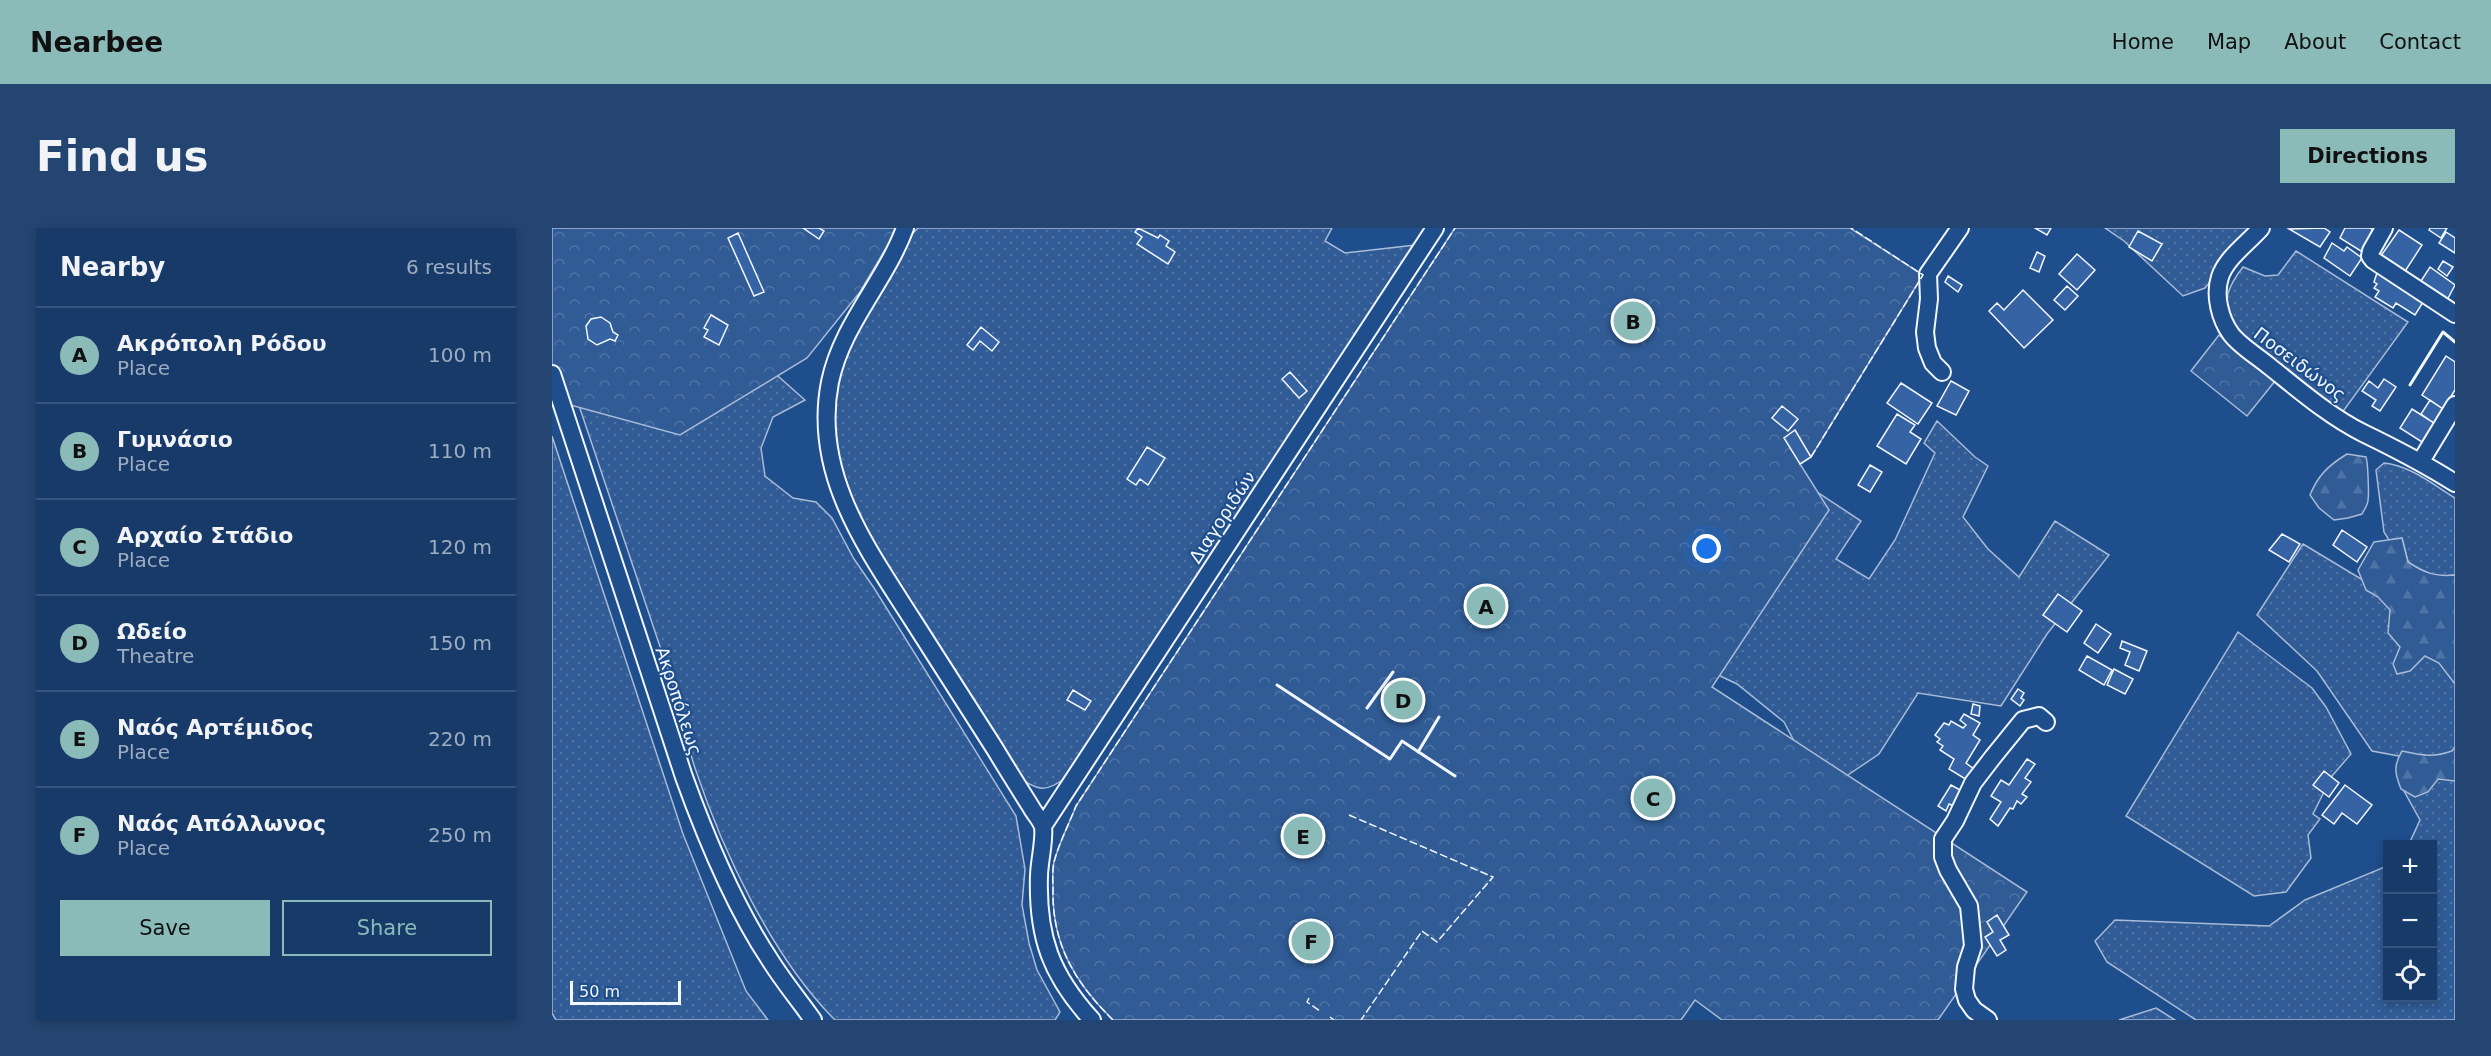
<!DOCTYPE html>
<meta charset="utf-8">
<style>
body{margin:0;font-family:"DejaVu Sans",sans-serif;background:#244571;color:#f1f3f6}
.controls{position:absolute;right:18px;bottom:18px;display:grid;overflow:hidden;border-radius:0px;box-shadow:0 3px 9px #0003}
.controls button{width:54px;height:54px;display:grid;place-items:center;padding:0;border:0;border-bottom:2px solid #36547d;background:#173a69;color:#f1f3f6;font:30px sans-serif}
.scale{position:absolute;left:18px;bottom:15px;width:111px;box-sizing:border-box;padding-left:6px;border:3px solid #f2f6ff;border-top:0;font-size:16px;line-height:21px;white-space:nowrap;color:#f2f6ff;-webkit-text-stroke:4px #1f4e8c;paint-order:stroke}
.you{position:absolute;left:1155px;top:321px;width:21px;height:21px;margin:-15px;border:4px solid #fff;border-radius:50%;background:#1a73e8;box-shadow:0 0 0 9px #1a73e833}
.badge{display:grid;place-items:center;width:39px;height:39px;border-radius:50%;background:#8bbbb9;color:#111;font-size:20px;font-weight:700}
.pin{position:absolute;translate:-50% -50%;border:3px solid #fff;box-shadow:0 2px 6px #0006}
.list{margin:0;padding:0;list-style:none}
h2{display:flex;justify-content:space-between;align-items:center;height:78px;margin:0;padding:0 24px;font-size:26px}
h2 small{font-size:20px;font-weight:400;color:#9eadc0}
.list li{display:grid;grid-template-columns:39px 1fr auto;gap:18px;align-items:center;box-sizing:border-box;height:96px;padding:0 24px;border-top:2px solid #36547d}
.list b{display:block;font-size:22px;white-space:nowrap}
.list p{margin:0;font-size:20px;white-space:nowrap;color:#9eadc0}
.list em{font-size:20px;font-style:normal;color:#9eadc0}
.actions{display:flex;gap:12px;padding:18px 24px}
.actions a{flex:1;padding:14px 0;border:2px solid #8bbbb9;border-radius:0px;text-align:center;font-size:21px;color:#8bbbb9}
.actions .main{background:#8bbbb9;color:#111}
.icon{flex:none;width:33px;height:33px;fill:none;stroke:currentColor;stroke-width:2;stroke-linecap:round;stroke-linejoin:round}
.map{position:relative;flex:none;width:1903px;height:792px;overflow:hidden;border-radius:0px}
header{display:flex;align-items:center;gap:36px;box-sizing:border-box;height:84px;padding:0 30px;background:#8bbbb9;color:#111}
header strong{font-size:28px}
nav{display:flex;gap:33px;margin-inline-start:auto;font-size:21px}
.intro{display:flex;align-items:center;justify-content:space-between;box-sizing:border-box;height:144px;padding:0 36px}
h1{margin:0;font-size:42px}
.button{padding:15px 27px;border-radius:0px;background:#8bbbb9;color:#111;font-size:21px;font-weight:700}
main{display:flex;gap:36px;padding:0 36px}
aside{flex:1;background:#173a69;border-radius:0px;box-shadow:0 3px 9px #0003}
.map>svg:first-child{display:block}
.grass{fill:url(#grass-dots);stroke:#a8bbd7;stroke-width:1.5}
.forest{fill:url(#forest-firs);stroke:#a8bbd7;stroke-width:1.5}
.park{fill:url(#park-crowns);stroke:#a8bbd7;stroke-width:1.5}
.building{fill:#3563a3;stroke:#f2f6ff;stroke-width:1.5}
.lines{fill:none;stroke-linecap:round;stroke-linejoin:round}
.minor-casing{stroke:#f2f6ff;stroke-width:20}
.minor{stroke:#1f4e8c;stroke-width:16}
.fence{stroke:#f2f6ff;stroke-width:1.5;stroke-dasharray:8 3;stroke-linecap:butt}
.wall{stroke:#f2f6ff;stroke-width:3}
.labels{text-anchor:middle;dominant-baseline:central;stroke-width:4.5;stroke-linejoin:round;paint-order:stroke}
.street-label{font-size:18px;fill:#f2f6ff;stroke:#1f4e8c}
</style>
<header>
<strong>Nearbee</strong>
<nav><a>Home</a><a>Map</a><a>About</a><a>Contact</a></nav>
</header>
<div class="intro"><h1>Find us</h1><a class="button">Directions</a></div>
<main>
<aside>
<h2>Nearby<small>6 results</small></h2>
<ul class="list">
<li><span class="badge">A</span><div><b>Ακρόπολη Ρόδου</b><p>Place</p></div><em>100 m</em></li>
<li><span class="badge">B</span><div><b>Γυμνάσιο</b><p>Place</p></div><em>110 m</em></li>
<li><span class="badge">C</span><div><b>Αρχαίο Στάδιο</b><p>Place</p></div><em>120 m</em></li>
<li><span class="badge">D</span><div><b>Ωδείο</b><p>Theatre</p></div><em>150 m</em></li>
<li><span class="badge">E</span><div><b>Ναός Αρτέμιδος</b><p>Place</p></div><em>220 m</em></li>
<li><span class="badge">F</span><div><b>Ναός Απόλλωνος</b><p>Place</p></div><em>250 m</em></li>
</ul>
<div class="actions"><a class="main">Save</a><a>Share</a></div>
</aside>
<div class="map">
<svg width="1903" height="792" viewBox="0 0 1903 792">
<defs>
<pattern id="grass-dots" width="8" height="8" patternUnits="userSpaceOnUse" patternTransform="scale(1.5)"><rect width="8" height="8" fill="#305b95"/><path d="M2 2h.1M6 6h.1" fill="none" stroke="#4e73a5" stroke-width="1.8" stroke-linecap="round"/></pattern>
<pattern id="forest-firs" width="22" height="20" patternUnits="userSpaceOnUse" patternTransform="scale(1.5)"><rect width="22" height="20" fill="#305b95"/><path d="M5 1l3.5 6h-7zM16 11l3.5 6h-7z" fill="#4e73a5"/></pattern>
<pattern id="park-crowns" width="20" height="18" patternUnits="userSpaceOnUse" patternTransform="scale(1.5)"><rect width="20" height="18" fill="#305b95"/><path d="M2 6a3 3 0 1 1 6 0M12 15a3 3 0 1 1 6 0" fill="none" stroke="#4e73a5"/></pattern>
</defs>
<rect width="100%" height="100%" fill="#1f4e8c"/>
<!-- grass -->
<path class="grass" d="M366 0H780L773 13 793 25 864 17 516 548C493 566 486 563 464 547L299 288 277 191 289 123 354 12Z
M1553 0H1704L1653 60 1631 68 1572 13Z
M1744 23 1856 94 1787 189C1772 177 1682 108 1678 98 1669 75 1676 58 1691 39L1713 48 1726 47Z
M8 121 202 127 253 172 221 189 209 220 213 248 241 270 264 274 280 290 302 331 322 360 464 588 473 641 470 677 477 715 485 742 508 784 503 792H283C220 729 171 624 143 540 136 520 133 498 128 478Z
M1385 193 1423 229 1436 238 1411 289 1436 321 1467 349 1503 293 1557 327 1495 406 1449 478 1366 465 1327 526 1290 551 1253 534 1232 494 1185 456 1147 438 1262 262 1309 293 1284 331 1317 351 1343 312 1383 225 1372 215Z
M0 208 131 606 194 763 216 792H4L0 785Z
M1832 235C1857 237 1882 257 1903 270V347C1880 350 1874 346 1856 334L1850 310 1837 312 1832 304 1824 242Z
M1751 316 1849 375 1836 398 1903 441V792H1644L1555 734 1543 713 1563 692 1717 698 1753 672 1835 638 1836 770H1880V616H1857L1868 592 1852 563 1895 537 1820 523 1765 443 1705 387Z
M1686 404 1760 460 1774 479 1799 526 1780 548 1761 586 1768 591 1756 607 1759 630 1734 664 1702 668 1574 588Z
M1604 780 1623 792H1567Z"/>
<!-- forest -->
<path class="forest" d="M1795 226 1814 229C1816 234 1817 267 1816 272 1816 277 1812 282 1810 286L1796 290 1782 292 1767 280 1758 267C1766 247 1777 237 1795 226Z
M1850 310 1856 334C1873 345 1883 349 1903 347V456L1887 435 1873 428 1858 443 1845 446 1841 436 1848 419 1836 405 1838 382 1826 369 1814 362 1806 342 1822 314Z
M1903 519V553L1886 551 1876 564 1863 569 1849 561C1843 546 1841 538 1850 523 1869 527 1881 530 1900 523Z"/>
<!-- park -->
<path class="park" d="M0 0H346L308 64 255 130 128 207 0 172Z
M903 0H1298L1371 47 1259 229 1248 236 1277 282 1160 459 1475 664 1386 792H1170L1143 772 1129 792H561C523 755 500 716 501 662 501 653 500 643 502 634 507 615 517 596 524 578Z
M1667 107 1723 153 1695 188 1639 143Z"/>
<!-- building -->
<path class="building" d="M251 0H267L272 3 267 11Z
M586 0 606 10 608 7 617 13 614 18 623 24 616 36 585 16 590 9 583 4Z
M1483 0H1499L1495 7Z
M1772 0 1778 4 1768 19 1737 1Z
M1793 0H1818L1824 4 1812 25 1788 10Z
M1878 0H1895L1889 10 1877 2Z
M1847 2 1870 17 1850 48 1826 32Z
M1586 3 1610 16 1600 33 1577 19Z
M1894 4 1903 10V25L1887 15Z
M186 5 212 64 202 68 176 10Z
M1780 15 1792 23 1795 19 1810 30 1798 48 1772 30Z
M1485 24 1493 28 1487 44 1478 40Z
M1525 26 1543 42 1525 62 1507 46Z
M1891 33 1901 39 1895 48 1886 41Z
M1878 39 1903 57 1894 74 1867 56Z
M1826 42 1873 71 1863 87 1844 75 1841 80 1823 69 1827 63 1822 60 1825 56 1822 54Z
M1396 48 1410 57 1406 64 1393 54Z
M1515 58 1526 68 1513 82 1502 72Z
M1471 62 1501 92 1472 120 1437 83 1445 75 1452 82Z
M159 87 176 97 167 117 152 109 156 102 152 100Z
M49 89 58 95 61 104 66 107 63 113 58 111 45 117 36 111 34 98 39 91Z
M429 99 447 114 440 123 428 113 421 122 415 117Z
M1894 128 1903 134V162L1891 181 1870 167Z
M738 144 755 163 747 170 730 151Z
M1832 151 1844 159 1828 183 1820 178 1824 172 1810 163 1817 153 1826 160Z
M1399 153 1417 163 1404 187 1385 178Z
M1349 155 1380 175 1366 196 1335 175Z
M1878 172 1891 181 1887 187 1892 189 1886 198 1869 186Z
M1230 178 1246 191 1236 203 1220 190Z
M1860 181 1882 195 1870 214 1848 200Z
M1345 186 1363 197 1358 204 1369 211 1354 236 1325 218Z
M1243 202 1259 229 1248 236 1232 210Z
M595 219 613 230 596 257 588 251 584 257 575 251Z
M1318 237 1330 244 1318 264 1306 257Z
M1790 302 1815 319 1805 334 1781 317Z
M1730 306 1748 316 1737 334 1717 322Z
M1506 366 1530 383 1515 404 1491 387Z
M1544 396 1559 406 1546 425 1532 415Z
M1570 413 1595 423 1587 443 1573 437 1578 424 1568 420Z
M1535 428 1560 442 1552 457 1527 442Z
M1562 441 1581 451 1573 466 1555 457Z
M1466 461 1472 465 1469 470 1472 472 1468 478 1459 471Z
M521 462 539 473 533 482 515 472Z
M1421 476 1428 478 1427 488 1419 486Z
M1412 486 1428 495 1421 507 1428 512 1414 535 1422 541 1415 552 1397 541 1402 531 1388 522 1391 518 1385 514 1388 511 1383 507 1392 495 1397 497 1399 493 1411 500 1414 497 1408 492Z
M1475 531 1483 536 1473 550 1479 554 1470 566 1475 569 1469 576 1465 573 1461 581 1458 580 1446 598 1438 591 1449 574 1439 568 1449 552 1457 557Z
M1772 543 1787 555 1777 569 1761 557Z
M1399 557 1410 563 1402 578 1397 576 1394 583 1386 578Z
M1793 557 1820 577 1805 596 1790 585 1782 596 1770 587Z
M1445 687 1457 707 1448 712 1454 722 1445 728 1433 709 1441 704 1435 694Z"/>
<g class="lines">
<defs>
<path id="minor" d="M353 0C333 54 290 96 278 154 260 245 314 319 360 391 388 435 416 478 443 521 455 541 467 560 479 579 482 585 489 592 491 599 493 611 487 635 487 648 485 709 499 747 540 792
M1709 0C1696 15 1674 30 1668 49 1662 67 1668 91 1679 106 1688 118 1705 128 1717 138 1746 161 1777 188 1811 205 1842 220 1873 236 1903 255
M1832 0 1819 23 1818 28 1821 32 1903 86
M1390 144 1381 135 1375 120 1373 104 1377 71 1376 46 1408 0
M0 146 132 549C154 610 182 678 218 732 231 753 247 772 261 792
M1869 233 1903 177
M491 598 883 0
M1436 792 1422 782 1415 772 1412 761 1414 739 1421 718 1417 678 1396 642 1391 629V611L1403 593 1421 555 1441 529 1471 492 1487 488 1494 494"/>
</defs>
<!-- minor casing -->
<use href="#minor" class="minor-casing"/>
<!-- minor -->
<use href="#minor" class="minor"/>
<!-- fence -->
<path class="fence" d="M1259 229 1371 47 1299 0
M797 587 941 649 885 714 870 703 809 792
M757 770 755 774 768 783
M778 789 782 792
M561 792C523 755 500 716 501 662 501 653 500 643 502 634 507 615 517 596 524 578L903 0"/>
<!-- wall -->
<path class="wall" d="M1858 157 1891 104 1903 114
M725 457 838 531 850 513 903 548
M815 480 841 444
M866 524 887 489"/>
</g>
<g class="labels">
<!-- street labels -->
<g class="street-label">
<text transform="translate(1748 136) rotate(37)">Ποσειδώνος</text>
<text transform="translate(670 289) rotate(-57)">Διαγοριδών</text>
<text transform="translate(127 473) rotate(72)">Ακροπόλεως</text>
</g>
</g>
</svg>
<div class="controls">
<button>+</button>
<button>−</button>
<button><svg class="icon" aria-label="locate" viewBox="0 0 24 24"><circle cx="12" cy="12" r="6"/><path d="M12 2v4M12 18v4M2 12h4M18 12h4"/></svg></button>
</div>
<div class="scale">50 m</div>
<div class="you"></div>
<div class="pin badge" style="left:934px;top:378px">A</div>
<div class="pin badge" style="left:1081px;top:93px">B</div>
<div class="pin badge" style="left:1101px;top:570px">C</div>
<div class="pin badge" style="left:851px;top:472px">D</div>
<div class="pin badge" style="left:751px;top:608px">E</div>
<div class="pin badge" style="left:759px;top:713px">F</div>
</div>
</main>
